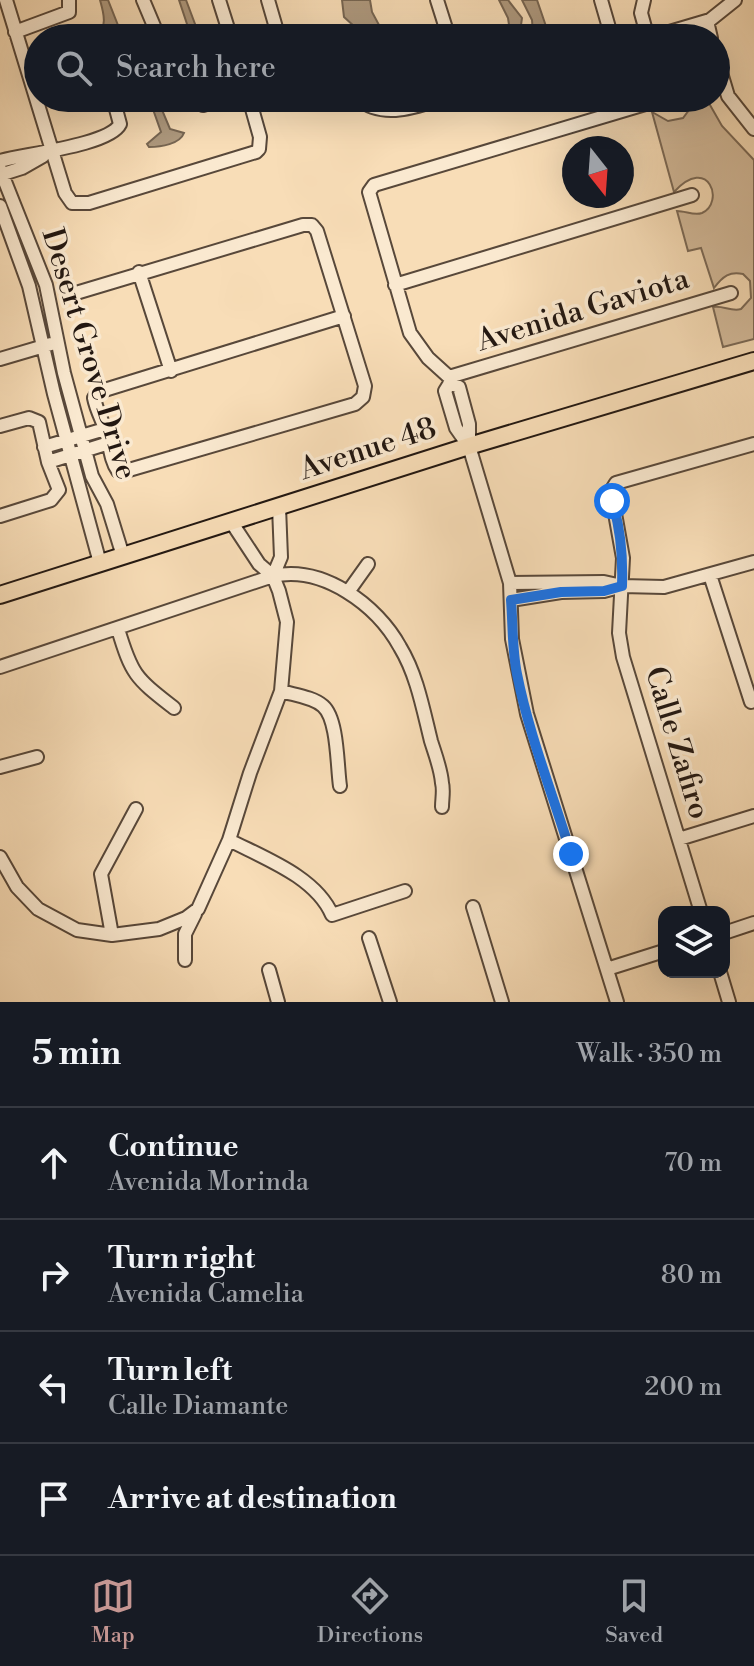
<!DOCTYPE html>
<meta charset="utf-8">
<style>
body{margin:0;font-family:"Libre Bodoni",serif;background:#20242c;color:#f1f3f6}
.controls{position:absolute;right:24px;bottom:24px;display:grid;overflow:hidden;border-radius:16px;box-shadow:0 8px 32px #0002}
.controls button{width:72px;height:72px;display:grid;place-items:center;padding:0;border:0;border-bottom:2px solid #363941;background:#171b24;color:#f1f3f6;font:40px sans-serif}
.compass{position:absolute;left:562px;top:136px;width:72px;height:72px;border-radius:50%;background:#171b24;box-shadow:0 8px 32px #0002;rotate:163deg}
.stop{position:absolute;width:24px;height:24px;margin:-18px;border:6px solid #1a73e8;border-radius:50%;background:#fff}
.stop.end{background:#1a73e8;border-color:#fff;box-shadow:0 2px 8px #0008}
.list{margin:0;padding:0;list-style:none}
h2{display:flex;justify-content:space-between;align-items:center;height:104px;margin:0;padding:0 32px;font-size:34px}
h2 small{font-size:26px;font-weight:400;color:#9ea1a6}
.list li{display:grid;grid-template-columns:52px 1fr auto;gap:24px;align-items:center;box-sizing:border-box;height:112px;padding:0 32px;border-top:2px solid #363941}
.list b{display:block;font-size:30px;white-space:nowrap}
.list p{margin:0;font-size:26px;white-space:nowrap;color:#9ea1a6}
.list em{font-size:26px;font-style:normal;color:#9ea1a6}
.icon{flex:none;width:44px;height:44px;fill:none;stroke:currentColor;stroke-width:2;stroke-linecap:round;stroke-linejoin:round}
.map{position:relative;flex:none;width:754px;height:1002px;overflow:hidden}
.search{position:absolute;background:#171b24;box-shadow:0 8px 32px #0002;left:24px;right:24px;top:24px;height:88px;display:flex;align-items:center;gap:20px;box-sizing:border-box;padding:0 28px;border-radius:44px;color:#9ea1a6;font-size:30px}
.sheet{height:552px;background:#171b24}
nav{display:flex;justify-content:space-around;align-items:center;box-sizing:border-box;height:112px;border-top:2px solid #363941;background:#171b24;font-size:22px;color:#9ea1a6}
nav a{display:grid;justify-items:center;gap:4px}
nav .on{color:#c59692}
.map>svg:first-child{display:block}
.green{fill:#d4bb9b;stroke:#7b6956;stroke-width:2}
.water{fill:#af9a7f;stroke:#776653;stroke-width:2}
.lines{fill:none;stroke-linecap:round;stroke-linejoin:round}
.minor-casing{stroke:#58483a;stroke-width:16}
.major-casing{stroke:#221711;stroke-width:20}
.minor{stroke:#fae9d0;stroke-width:12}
.major{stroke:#f8ddb7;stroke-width:16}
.route{stroke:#1a73e8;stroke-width:10}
.labels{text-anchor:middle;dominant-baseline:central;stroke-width:7;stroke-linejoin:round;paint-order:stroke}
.street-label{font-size:30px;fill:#221711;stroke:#fae9d0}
</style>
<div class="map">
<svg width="754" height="1002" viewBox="0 0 754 1002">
<rect width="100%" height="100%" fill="#f8ddb7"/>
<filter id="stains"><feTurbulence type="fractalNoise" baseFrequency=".0025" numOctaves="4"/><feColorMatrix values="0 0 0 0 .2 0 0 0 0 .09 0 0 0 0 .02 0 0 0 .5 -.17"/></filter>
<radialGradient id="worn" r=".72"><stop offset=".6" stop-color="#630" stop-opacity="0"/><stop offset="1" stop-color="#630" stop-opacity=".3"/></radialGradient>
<!-- green -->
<path class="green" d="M688 98H706L722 126 754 160V339L723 347 713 307C723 305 731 312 741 309L751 298 750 281 743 274C730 271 723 276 714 288L701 248 688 251 677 211C686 211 694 216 702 213 725 203 709 154 674 192L652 112 668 121 683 118 689 110Z"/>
<!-- water -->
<path class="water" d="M100 0H108L123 38H95C108 28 104 14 100 0Z
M179 0H186L198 32 195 35 188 27Z
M342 0H370L372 12 386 38H367L344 17Z
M499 0H508L522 18 520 32 526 37 533 34 532 20 522 0H537L550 38H511L508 18Z
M149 98H157L170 129 184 133C180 144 161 147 149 147L147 144 161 132Z"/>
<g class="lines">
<defs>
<path id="minor" d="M6 0 65 193 72 203H89L256 152 259 149 260 137 249 98
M143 0 159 38
M219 0 231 38
M268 0 279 38
M437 0 449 38
M601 0 612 38
M644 0 641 13 648 38
M707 21 711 38
M15 32 69 12V0
M649 38 710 20 735 0
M716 56 728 96 754 129
M191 98 203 105 227 98
M357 98C383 120 415 107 444 98
M0 161C25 154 110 145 120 124L113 98
M0 169 46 285 64 373 92 476 107 504 123 556
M0 175 22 168 43 156
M0 206 29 286 54 394 100 563
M139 272 171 371
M395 285 692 195
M76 293 303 225H312L317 231 365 386 363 397 355 404 122 472 118 471C110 460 110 444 106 431 102 420 96 409 94 398L98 392 344 316
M0 359 51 344
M449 377 731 293
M450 383 445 391 456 428 468 445
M0 426 29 418 39 422 48 462 59 490 51 500 0 516
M44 447 105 429
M48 462 109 443
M710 575 751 702
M273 576 281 557 279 507
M510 583 604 582 622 586 664 587 754 562
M348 592 368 564
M511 600 561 592 604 591 619 587
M118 629C132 676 136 678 174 708
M0 667 273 576C323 565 377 605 400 647 417 675 423 709 431 741 435 754 441 769 442 783 444 790 442 799 442 807
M281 691C294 695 313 697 323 706 338 719 337 766 340 786
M0 767 37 757
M679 839 754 816
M229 840C264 858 316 877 332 915L405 891
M0 857 17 887 38 909 77 930 112 935 159 929 186 918 198 909 229 840 250 773 281 691 287 622 279 591 273 576 259 564 232 523
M473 907 502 1002
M701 912 623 657 619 633 623 558 611 491 616 483 754 444
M724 933 754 923
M112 935 101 874 136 809
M369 938 390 1002
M185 960V934L195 914
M607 969 664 951
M269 970 278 1002
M720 972 729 1002
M617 1002 527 714 512 639 510 583 469 446V424L459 387 450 383 449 377 428 358 410 333 369 192 374 185 652 102H672"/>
<path id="major" d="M0 595 469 446 754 361"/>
</defs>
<!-- minor casing -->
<use href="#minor" class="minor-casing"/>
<!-- major casing -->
<use href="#major" class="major-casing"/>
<!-- minor -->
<use href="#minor" class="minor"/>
<!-- major -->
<use href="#major" class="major"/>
</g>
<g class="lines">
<!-- route -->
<path class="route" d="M571 854C553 795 529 735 517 674 512 650 513 625 511 600L561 592 604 591 622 586C623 557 621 529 612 501"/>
</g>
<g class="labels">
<!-- street labels -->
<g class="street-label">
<text transform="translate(583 310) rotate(-17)">Avenida Gaviota</text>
<text transform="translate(89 354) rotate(73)">Desert Grove Drive</text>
<text transform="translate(368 449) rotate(-18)">Avenue 48</text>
<text transform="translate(677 743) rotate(73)">Calle Zafiro</text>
</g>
</g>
<rect width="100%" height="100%" filter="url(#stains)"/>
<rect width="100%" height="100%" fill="url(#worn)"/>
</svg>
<div class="controls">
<button><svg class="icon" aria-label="layers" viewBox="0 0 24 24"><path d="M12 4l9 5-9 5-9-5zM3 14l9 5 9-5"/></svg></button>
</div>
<svg class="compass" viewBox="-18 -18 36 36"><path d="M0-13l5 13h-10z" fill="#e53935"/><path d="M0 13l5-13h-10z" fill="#9ea1a6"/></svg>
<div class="stop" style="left:612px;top:501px"></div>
<div class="stop end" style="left:571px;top:854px"></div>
<div class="search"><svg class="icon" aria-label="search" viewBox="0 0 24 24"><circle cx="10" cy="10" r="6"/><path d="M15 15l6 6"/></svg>Search here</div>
</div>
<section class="sheet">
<h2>5 min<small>Walk · 350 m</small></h2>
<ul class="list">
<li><svg class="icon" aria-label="ahead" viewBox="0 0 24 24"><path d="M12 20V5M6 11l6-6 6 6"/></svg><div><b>Continue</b><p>Avenida Morinda</p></div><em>70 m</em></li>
<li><svg class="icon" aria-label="right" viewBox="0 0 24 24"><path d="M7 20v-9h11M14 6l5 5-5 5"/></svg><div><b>Turn right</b><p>Avenida Camelia</p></div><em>80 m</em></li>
<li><svg class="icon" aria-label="left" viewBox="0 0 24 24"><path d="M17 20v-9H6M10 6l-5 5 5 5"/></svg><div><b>Turn left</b><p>Calle Diamante</p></div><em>200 m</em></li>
<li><svg class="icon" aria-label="arrive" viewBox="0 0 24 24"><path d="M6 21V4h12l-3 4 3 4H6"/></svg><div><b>Arrive at destination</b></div></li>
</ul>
</section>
<nav>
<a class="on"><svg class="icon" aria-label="map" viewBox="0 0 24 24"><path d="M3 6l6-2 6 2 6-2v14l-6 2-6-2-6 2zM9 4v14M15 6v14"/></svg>Map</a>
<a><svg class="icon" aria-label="directions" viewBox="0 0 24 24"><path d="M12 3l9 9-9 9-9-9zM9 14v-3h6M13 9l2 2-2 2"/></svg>Directions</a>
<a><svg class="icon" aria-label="saved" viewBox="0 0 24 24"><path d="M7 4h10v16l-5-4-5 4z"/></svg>Saved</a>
</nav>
